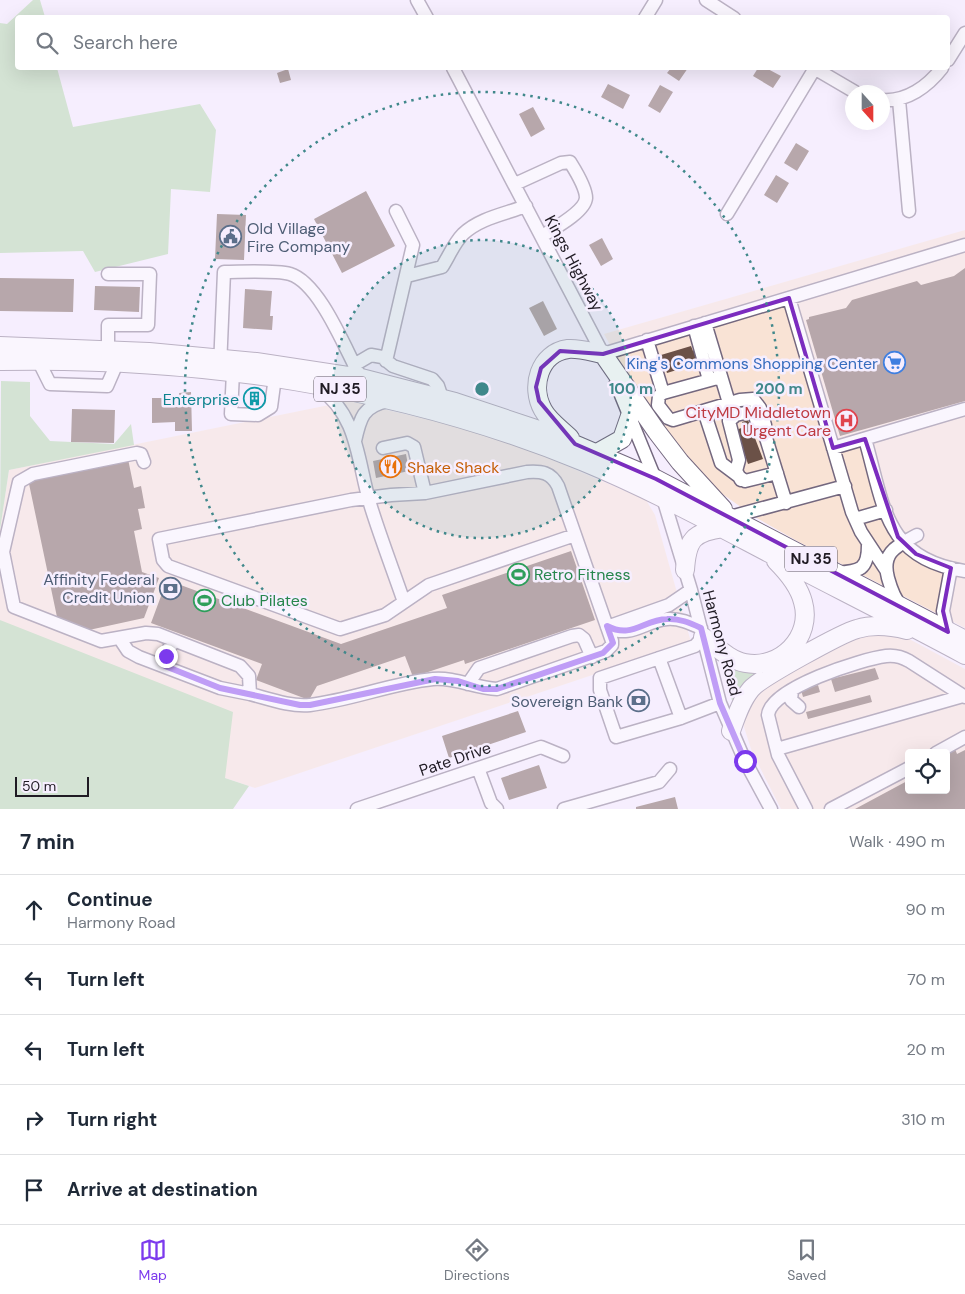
<!DOCTYPE html>
<meta charset="utf-8">
<style>
body{margin:0;font-family:"DM Sans",sans-serif;background:#f2f2f3;color:#1f2937}
.controls{position:absolute;right:15px;bottom:15px;display:grid;overflow:hidden;border-radius:5px;box-shadow:0 5px 20px #0002}
.controls button{width:45px;height:45px;display:grid;place-items:center;padding:0;border:0;border-bottom:1px solid #e0e1e3;background:#fff;color:#1f2937;font:25px sans-serif}
.compass{position:absolute;left:845px;top:85px;width:45px;height:45px;border-radius:50%;background:#fff;box-shadow:0 5px 20px #0002;rotate:159deg}
.scale{position:absolute;left:15px;bottom:12px;width:74px;box-sizing:border-box;padding-left:5px;border:2px solid #201b24;border-top:0;font-size:14px;line-height:18px;white-space:nowrap;color:#201b24;-webkit-text-stroke:4px #f6eefe;paint-order:stroke}
.stop{position:absolute;width:15px;height:15px;margin:-11px;border:4px solid #7c3aed;border-radius:50%;background:#fff}
.stop.end{background:#7c3aed;border-color:#fff;box-shadow:0 1px 5px #0008}
.list{margin:0;padding:0;list-style:none}
h2{display:flex;justify-content:space-between;align-items:center;height:65px;margin:0;padding:0 20px;font-size:21px}
h2 small{font-size:16px;font-weight:400;color:#747a83}
.list li{display:grid;grid-template-columns:32px 1fr auto;gap:15px;align-items:center;box-sizing:border-box;height:70px;padding:0 20px;border-top:1px solid #e0e1e3}
.list b{display:block;font-size:19px;white-space:nowrap}
.list p{margin:0;font-size:16px;white-space:nowrap;color:#747a83}
.list em{font-size:16px;font-style:normal;color:#747a83}
.icon{flex:none;width:28px;height:28px;fill:none;stroke:currentColor;stroke-width:2;stroke-linecap:round;stroke-linejoin:round}
.map{position:relative;flex:none;width:965px;height:809px;overflow:hidden}
.search{position:absolute;background:#fff;box-shadow:0 5px 20px #0002;left:15px;right:15px;top:15px;height:55px;display:flex;align-items:center;gap:12px;box-sizing:border-box;padding:0 18px;border-radius:5px;color:#747a83;font-size:19px}
.sheet{height:415px;background:#fff}
nav{display:flex;justify-content:space-around;align-items:center;box-sizing:border-box;height:70px;border-top:1px solid #e0e1e3;background:#fff;font-size:14px;color:#747a83}
nav a{display:grid;justify-items:center;gap:2px}
nav .on{color:#7c3aed}
.map>svg:first-child{display:block}
.commercial{fill:#f9e3d5;fill-rule:evenodd}
.green{fill:#abd5a2}
.building{fill:#6b5147}
.lines{fill:none;stroke-linecap:round;stroke-linejoin:round}
.minor-casing{stroke:#74687f;stroke-width:15}
.highway-casing{stroke:#74687f;stroke-width:20}
.minor{stroke:#fff;stroke-width:12}
.highway{stroke:#fff;stroke-width:18}
.route{stroke:#7c3aed;stroke-width:6}
.marked{fill:none;stroke:#7b2cbf;stroke-width:4;stroke-linejoin:round}
.ring{fill:none;stroke:#40888b;stroke-width:2.5;stroke-dasharray:2.5 5}
.labels{text-anchor:middle;dominant-baseline:central;stroke-width:5;stroke-linejoin:round;paint-order:stroke}
.shield{fill:#f6eefe;stroke:#605a65;stroke-width:1}
.shield-label{font-size:15px;font-weight:bold;fill:#201b24}
.service-label{font-size:16px;fill:#4e5e75;stroke:#f6eefe;text-anchor:end}
.street-label{font-size:16px;fill:#201b24;stroke:#f6eefe}
.shop-label{font-size:16px;fill:#366cbe;stroke:#f6eefe;text-anchor:end}
.culture-label{font-size:16px;fill:#0d838f;stroke:#f6eefe;text-anchor:end}
.health-label{font-size:16px;fill:#be3a42;stroke:#f6eefe;text-anchor:end}
.food-label{font-size:16px;fill:#c56008;stroke:#f6eefe;text-anchor:start}
.leisure-label{font-size:16px;fill:#27864d;stroke:#f6eefe;text-anchor:start}
.centre{fill:#40888b;stroke:#f6eefe;stroke-width:2.5}
.ring-label{font-size:15px;text-anchor:middle;font-weight:bold;fill:#40888b;stroke:#f6eefe;stroke-width:5;stroke-linejoin:round;paint-order:stroke}
</style>
<div class="map">
<svg width="965" height="809" viewBox="0 0 965 809">
<rect width="100%" height="100%" fill="#f6eefe"/>
<!-- commercial -->
<path class="commercial" d="M965 230V628L799 542 755 517 714 488 697 472 630 381 604 334Z
M349 401 464 428 525 448 646 500 655 515 691 642 255 788 225 778 0 620V530L9 470Z
M891 632 911 640 965 669V809H781L752 752 744 727 745 714 749 702 764 686 855 637ZM909 753H946V790H909Z"/>
<!-- green -->
<path class="green" d="M33 0H40L45 17 18 18V68H57L73 127 200 104 216 130 210 192 171 189 168 254 95 272 83 251 0 253V23L7 24Z
M1 381 30 382V416L50 441 114 444 131 424 134 445 9 470 0 530Z
M0 620 233 712 225 778 249 786 233 809H0Z
M719 656 763 670 733 704Z"/>
<!-- building -->
<path class="building" d="M671 68H688L679 81 667 73Z
M758 68H766L781 76 773 88 753 76Z
M288 69 291 80 280 83 277 73Z
M608 84 630 95 623 109 601 97Z
M660 85 673 92 660 113 648 106Z
M533 107 545 129 531 137 519 114Z
M796 143 809 151 797 171 784 163Z
M776 175 789 183 777 203 764 195Z
M366 191 395 246 342 273 314 219Z
M217 214 246 215 244 260 215 259Z
M602 238 613 259 601 266 589 245Z
M965 268V401L840 436 806 320 809 319V317L846 308 852 300 917 281 921 285 954 276Z
M0 278 74 279 73 312 0 311Z
M95 286 140 287 139 312 94 310Z
M245 289 272 291 270 316H273L272 330 243 328Z
M543 301 557 329 544 336 529 308Z
M691 346 693 351 700 349 702 357 695 360 696 364 667 373 661 355Z
M249 390 263 392 261 408 247 406Z
M191 392 192 431H175V422L152 423V398H180L179 393Z
M72 409 115 410 114 443 71 442Z
M748 420 763 459 748 464 736 430 744 427 742 422Z
M406 454 409 471 376 478 373 461Z
M128 459 134 488 141 486 145 508 138 509 142 529 134 531 142 572 159 578 144 618 89 630 57 617 28 479Z
M571 551 595 620 465 664 464 660 413 677 405 656 317 686 309 700 256 680 262 664 151 623 167 580 341 644 447 608 442 595Z
M875 668 879 679 835 692 831 679Z
M818 685 820 692 803 697 801 690Z
M870 695 872 702 808 719 806 712Z
M518 711 526 732 449 758 442 736Z
M955 749 957 754 965 750V809H855L909 780V790H946V754Z
M539 765 547 788 509 800 501 778Z
M675 797 678 809H636V807Z"/>
<g class="lines">
<defs>
<path id="minor" d="M417 0 427 18
M706 0 734 18
M645 18 656 0
M948 60 965 33
M453 68 605 358
M814 68 855 92
M882 100C907 102 928 86 942 68
M899 100 909 211
M515 184 561 163 570 162C575 170 586 187 586 198 585 212 553 229 542 236
M727 214 815 68
M108 274H150L148 325H108V350
M407 276 442 267C449 256 454 243 463 234 480 218 505 214 526 206
M789 298 852 512 861 532 886 570
M705 323 729 403
M694 326 709 380
M647 340 663 393
M603 354 965 245
M38 360 50 384 107 386 117 363
M386 361 413 245 396 211
M354 365 371 355 382 357 393 366 432 379 438 386 442 398
M220 367 224 272C241 272 275 270 290 274 320 283 346 351 361 378
M233 372 231 414 258 415 271 407 275 377
M721 377 663 393 659 396 658 405 668 418 673 420 740 400 753 399 760 408 765 425 766 438 786 503
M616 383 663 498 691 590 720 703 745 761 771 809
M318 387C360 417 357 463 371 507 381 539 393 570 404 602
M704 411 721 463 745 481 777 473
M865 439C884 505 884 559 965 571
M355 441C360 418 363 406 388 401
M383 448 407 443 414 447 425 493
M833 448 965 409
M741 480 736 471 739 460 729 421 736 415 749 412 755 416 759 428
M730 517 845 486
M855 519 886 510
M837 573C860 571 868 570 868 545
M901 606C894 598 891 589 888 578 881 552 897 546 917 535
M607 627C632 639 644 621 667 619 679 618 690 623 701 628
M607 627 669 605 691 590
M948 632 943 611 951 568
M703 637 695 646 600 678V690L616 737 681 718 720 703
M120 639 128 651 139 657 220 688 250 694 249 676 240 666 158 634 146 633 101 641 14 607 3 552 19 482 33 474 137 453 141 454 144 462
M659 658 681 718
M165 666 169 648 174 642
M468 684 479 668 572 636 579 635 584 639 592 657
M792 690 791 700 799 707
M250 694C269 699 291 707 310 705 352 700 392 683 433 679 455 677 475 688 497 689L606 651 612 645V641L558 486C551 472 541 471 527 472L425 493 391 495 351 500 159 539 163 560 168 566 340 629 385 615 429 585 575 535
M777 749 963 696
M936 753 965 737
M478 768 491 803 497 809
M357 809 541 747 563 756
M564 809 659 782 670 769
M806 809 778 755 768 715C770 688 862 659 886 656 894 655 902 657 909 661L965 697
M831 809 909 768"/>
<path id="highway" d="M0 346 149 352 256 362 361 378 455 402 548 433 656 479 965 640
M0 361C198 357 400 386 584 462 647 488 708 521 769 553 834 587 900 620 965 655
M570 438C561 429 549 421 543 410 530 387 539 353 568 349 579 348 592 352 603 354L657 432 680 462 723 509
M597 453 622 439 630 416
M685 570C687 540 693 532 723 528
M703 637C716 646 729 660 745 663 780 670 813 637 803 602 799 586 788 573 776 561
M731 731C736 717 741 701 751 689 760 678 842 633 857 629 874 624 891 626 907 630"/>
</defs>
<!-- minor casing -->
<use href="#minor" class="minor-casing"/>
<!-- highway casing -->
<use href="#highway" class="highway-casing"/>
<!-- minor -->
<use href="#minor" class="minor"/>
<!-- highway -->
<use href="#highway" class="highway"/>
</g>
<g class="lines">
<!-- route -->
<path class="route" d="M166 656 165 666 220 688 300 705H310L435 679 458 681 483 689H497L603 653 613 643 607 626C632 639 643 620 667 619 679 618 690 623 701 628L720 703 745 761"/>
</g>
<!-- marked area -->
<path d="M0 0H965V809H0ZM789 298 833 448 865 439 898 537 916 554 951 568 943 611 948 632 656 479 575 444 539 401 536 387 541 368 560 351 603 354Z" fill="#f6eefe" fill-opacity=".55" fill-rule="evenodd"/>
<path class="marked" d="M789 298 833 448 865 439 898 537 916 554 951 568 943 611 948 632 656 479 575 444 539 401 536 387 541 368 560 351 603 354Z"/>
<!-- distance rings -->
<circle cx="482" cy="389" r="149" fill="#40888b" fill-opacity=".12"/>
<g class="ring">
<circle cx="482" cy="389" r="149"/>
<circle cx="482" cy="389" r="297"/>
</g>
<!-- icons -->
<defs>
<symbol id="civic-ring" viewBox="-11 -11 22 22"><circle r="9.5" fill="#f6eefe" stroke="#5c6f8a" stroke-width="1.5"/><path d="M-.6-6.5H3V-4.5H.6V-3L4-1V1h2V6H-6V1h2V-1L-.6-3ZM-1.2 2.5V6h2.4V2.5Z" fill="#5c6f8a"/></symbol>
<symbol id="supermarket-ring" viewBox="-11 -11 22 22"><circle r="9.5" fill="#f6eefe" stroke="#3f7fe0" stroke-width="1.5"/><path d="M-6-5.5h2.5l.6 2H6L4.5 2H-2.5L-4.4-4H-6ZM-1.5 3.2a1.3 1.3 0 1 0 .1 0ZM3 3.2a1.3 1.3 0 1 0 .1 0Z" fill="#3f7fe0"/></symbol>
<symbol id="building-ring" viewBox="-11 -11 22 22"><circle r="9.5" fill="#f6eefe" stroke="#0f9aa8" stroke-width="1.5"/><path d="M-4-6H4V6H1V3H-1V6H-4ZM-2.5-4.3h1.7v1.8h-1.7ZM.8-4.3h1.7v1.8H.8ZM-2.5-1h1.7V.8h-1.7ZM.8-1h1.7V.8H.8Z" fill="#0f9aa8"/></symbol>
<symbol id="hospital-ring" viewBox="-11 -11 22 22"><circle r="9.5" fill="#f6eefe" stroke="#e0444e" stroke-width="1.5"/><path d="M-5-5h3v3.5h4V-5h3V5h-3V1.5h-4V5h-3Z" fill="#e0444e"/></symbol>
<symbol id="restaurant-ring" viewBox="-11 -11 22 22"><circle r="9.5" fill="#f6eefe" stroke="#e8710a" stroke-width="1.5"/><path d="M-5-6h1v4h1v-4h1v4h1v-4h1v5L-1.5 .5V6h-2V.5L-5-1ZM5-6V6H3V1.5H1.5Q1.5-4 5-6Z" fill="#e8710a"/></symbol>
<symbol id="stadium-ring" viewBox="-11 -11 22 22"><circle r="9.5" fill="#f6eefe" stroke="#2e9e5b" stroke-width="1.5"/><path d="M0-5a6.5 5 0 1 0 0 10a6.5 5 0 1 0 0-10ZM-3.5-1.8h7v3.6h-7Z" fill="#2e9e5b"/></symbol>
<symbol id="bank-ring" viewBox="-11 -11 22 22"><circle r="9.5" fill="#f6eefe" stroke="#5c6f8a" stroke-width="1.5"/><path d="M-6-4H6V4H-6ZM0-2.3a2.3 2.3 0 1 0 0 4.6a2.3 2.3 0 1 0 0-4.6Z" fill="#5c6f8a"/></symbol>
</defs>
<g fill-rule="evenodd">
<use href="#civic-ring" x="218" y="224" width="25" height="25"/>
<use href="#supermarket-ring" x="882" y="350" width="25" height="25"/>
<use href="#building-ring" x="242" y="386" width="25" height="25"/>
<use href="#hospital-ring" x="834" y="408" width="25" height="25"/>
<use href="#restaurant-ring" x="378" y="454" width="25" height="25"/>
<use href="#stadium-ring" x="506" y="562" width="25" height="25"/>
<use href="#bank-ring" x="158" y="576" width="25" height="25"/>
<use href="#stadium-ring" x="192" y="588" width="25" height="25"/>
<use href="#bank-ring" x="626" y="688" width="25" height="25"/>
</g>
<g class="labels">
<!-- shield labels -->
<g class="shield">
<rect x="314" y="376.5" width="52" height="25" rx="4"/>
<rect x="785" y="546.5" width="52" height="25" rx="4"/>
</g>
<g class="shield-label">
<text x="340" y="389">NJ 35</text>
<text x="811" y="559">NJ 35</text>
</g>
<!-- service labels -->
<g class="service-label">
<text x="247" y="228" text-anchor="start">Old Village<tspan x="247" dy="18">Fire Company</tspan></text>
<text x="155" y="579">Affinity Federal<tspan x="155" dy="18">Credit Union</tspan></text>
<text x="623" y="701">Sovereign Bank</text>
</g>
<!-- street labels -->
<g class="street-label">
<text transform="translate(574 263) rotate(62)">Kings Highway</text>
<text transform="translate(722 643) rotate(75)">Harmony Road</text>
<text transform="translate(455 759) rotate(-19)">Pate Drive</text>
</g>
<!-- shop labels -->
<g class="shop-label">
<text x="878" y="363">King's Commons Shopping Center</text>
</g>
<!-- culture labels -->
<g class="culture-label">
<text x="239" y="399">Enterprise</text>
</g>
<!-- health labels -->
<g class="health-label">
<text x="831" y="412">CityMD Middletown<tspan x="831" dy="18">Urgent Care</tspan></text>
</g>
<!-- food labels -->
<g class="food-label">
<text x="407" y="467">Shake Shack</text>
</g>
<!-- leisure labels -->
<g class="leisure-label">
<text x="534" y="574">Retro Fitness</text>
<text x="221" y="600">Club Pilates</text>
</g>
</g>
<circle cx="482" cy="389" r="8" class="centre"/>
<g class="ring-label">
<text x="631" y="394">100 m</text>
<text x="779" y="394">200 m</text>
</g>
</svg>
<div class="controls">
<button><svg class="icon" aria-label="locate" viewBox="0 0 24 24"><circle cx="12" cy="12" r="6"/><path d="M12 2v4M12 18v4M2 12h4M18 12h4"/></svg></button>
</div>
<svg class="compass" viewBox="-18 -18 36 36"><path d="M0-13l5 13h-10z" fill="#e53935"/><path d="M0 13l5-13h-10z" fill="#747a83"/></svg>
<div class="scale">50 m</div>
<div class="stop" style="left:745px;top:761px"></div>
<div class="stop end" style="left:166px;top:656px"></div>
<div class="search"><svg class="icon" aria-label="search" viewBox="0 0 24 24"><circle cx="10" cy="10" r="6"/><path d="M15 15l6 6"/></svg>Search here</div>
</div>
<section class="sheet">
<h2>7 min<small>Walk · 490 m</small></h2>
<ul class="list">
<li><svg class="icon" aria-label="ahead" viewBox="0 0 24 24"><path d="M12 20V5M6 11l6-6 6 6"/></svg><div><b>Continue</b><p>Harmony Road</p></div><em>90 m</em></li>
<li><svg class="icon" aria-label="left" viewBox="0 0 24 24"><path d="M17 20v-9H6M10 6l-5 5 5 5"/></svg><div><b>Turn left</b></div><em>70 m</em></li>
<li><svg class="icon" aria-label="left" viewBox="0 0 24 24"><path d="M17 20v-9H6M10 6l-5 5 5 5"/></svg><div><b>Turn left</b></div><em>20 m</em></li>
<li><svg class="icon" aria-label="right" viewBox="0 0 24 24"><path d="M7 20v-9h11M14 6l5 5-5 5"/></svg><div><b>Turn right</b></div><em>310 m</em></li>
<li><svg class="icon" aria-label="arrive" viewBox="0 0 24 24"><path d="M6 21V4h12l-3 4 3 4H6"/></svg><div><b>Arrive at destination</b></div></li>
</ul>
</section>
<nav>
<a class="on"><svg class="icon" aria-label="map" viewBox="0 0 24 24"><path d="M3 6l6-2 6 2 6-2v14l-6 2-6-2-6 2zM9 4v14M15 6v14"/></svg>Map</a>
<a><svg class="icon" aria-label="directions" viewBox="0 0 24 24"><path d="M12 3l9 9-9 9-9-9zM9 14v-3h6M13 9l2 2-2 2"/></svg>Directions</a>
<a><svg class="icon" aria-label="saved" viewBox="0 0 24 24"><path d="M7 4h10v16l-5-4-5 4z"/></svg>Saved</a>
</nav>
